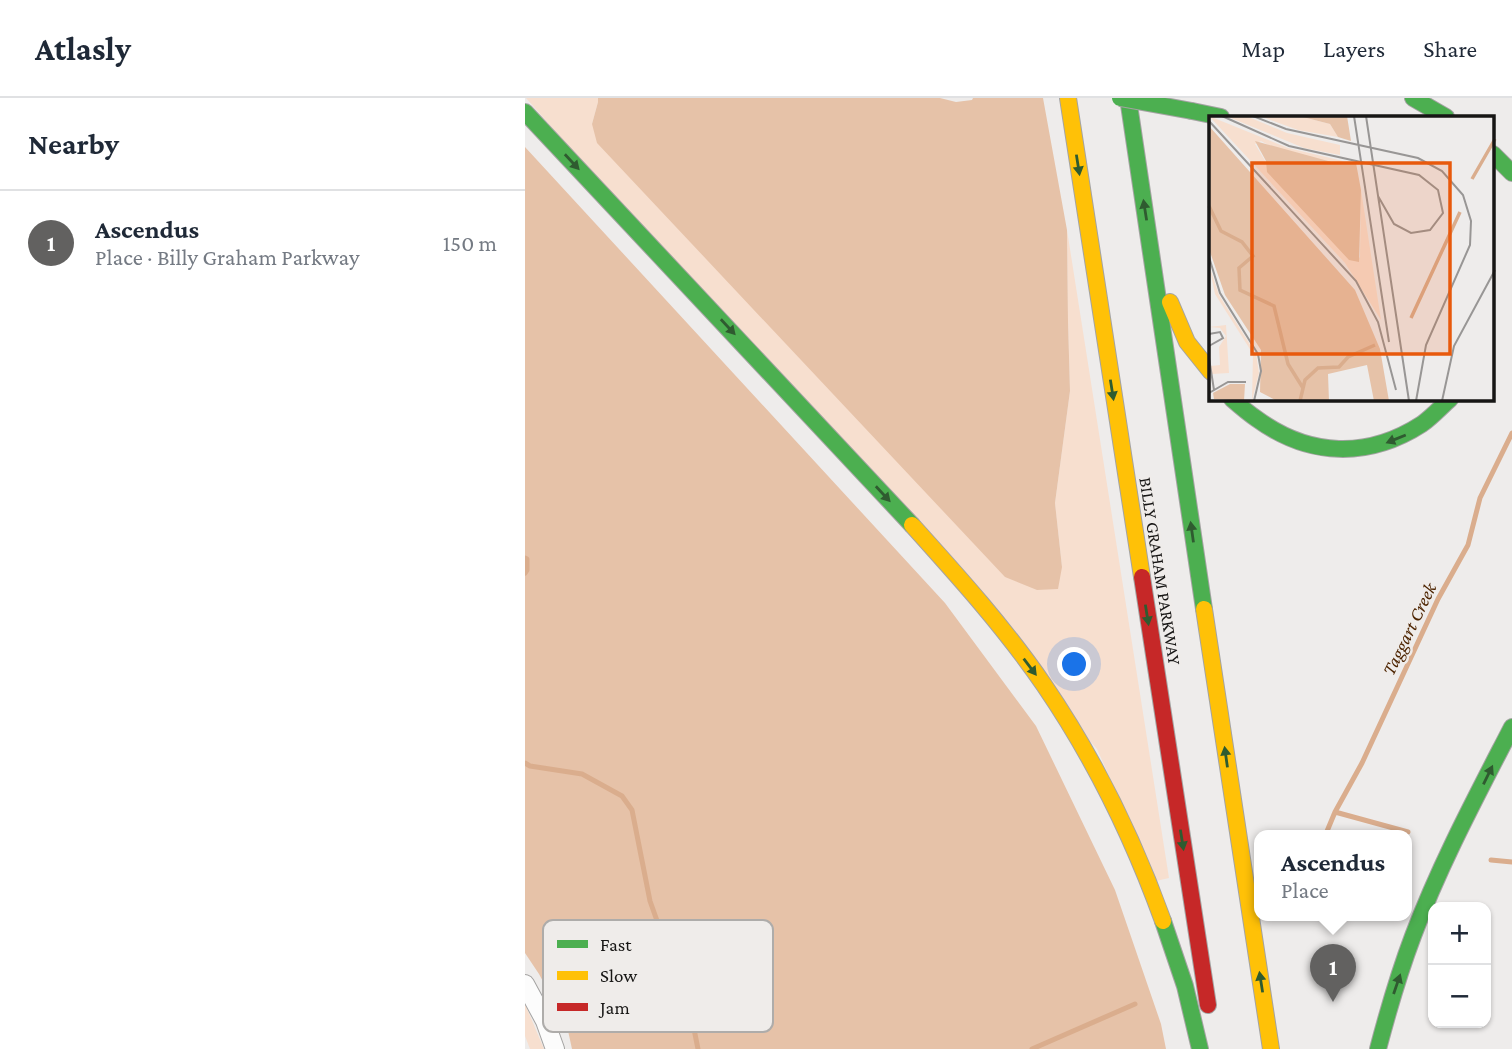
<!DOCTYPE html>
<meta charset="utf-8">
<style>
body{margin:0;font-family:"Crimson Pro",serif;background:#f6f6f7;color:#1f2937}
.controls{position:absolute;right:21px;bottom:21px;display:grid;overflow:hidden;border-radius:14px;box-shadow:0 2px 5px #0004}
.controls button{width:63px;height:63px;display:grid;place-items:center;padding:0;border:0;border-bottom:2px solid #e0e1e3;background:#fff;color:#1f2937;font:35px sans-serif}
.you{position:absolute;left:550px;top:567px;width:24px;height:24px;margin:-18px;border:5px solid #fff;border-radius:50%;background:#1a73e8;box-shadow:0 0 0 10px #1a73e833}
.badge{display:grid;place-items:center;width:46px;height:46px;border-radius:50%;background:#626160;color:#fff;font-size:23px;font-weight:700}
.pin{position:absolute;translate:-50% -58px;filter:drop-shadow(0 2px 4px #0008)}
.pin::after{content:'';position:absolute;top:37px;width:24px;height:21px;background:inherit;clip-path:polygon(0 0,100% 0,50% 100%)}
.popup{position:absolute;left:729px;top:732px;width:158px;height:91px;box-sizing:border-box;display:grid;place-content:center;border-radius:14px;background:#fff;filter:drop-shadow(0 2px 5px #0005);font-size:23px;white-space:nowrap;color:#747a83}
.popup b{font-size:26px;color:#1f2937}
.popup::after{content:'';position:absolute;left:50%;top:100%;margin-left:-14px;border:14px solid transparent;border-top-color:#fff}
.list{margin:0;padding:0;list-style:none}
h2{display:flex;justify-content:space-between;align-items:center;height:91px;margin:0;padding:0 28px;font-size:30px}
h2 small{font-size:23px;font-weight:400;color:#747a83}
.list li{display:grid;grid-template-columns:46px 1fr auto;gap:21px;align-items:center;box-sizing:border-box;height:105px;padding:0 28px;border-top:2px solid #e0e1e3}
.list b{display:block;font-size:26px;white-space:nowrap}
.list p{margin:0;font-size:23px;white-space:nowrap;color:#747a83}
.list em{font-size:23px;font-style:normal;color:#747a83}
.map{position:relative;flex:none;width:987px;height:951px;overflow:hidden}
header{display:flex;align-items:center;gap:42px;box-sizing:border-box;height:98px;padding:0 35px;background:#fff;border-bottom:2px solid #e0e1e3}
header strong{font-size:33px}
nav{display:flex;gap:38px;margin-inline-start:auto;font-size:24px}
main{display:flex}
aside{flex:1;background:#fff}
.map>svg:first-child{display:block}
.green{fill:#f7dfcf}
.forest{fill:#e6c2a8}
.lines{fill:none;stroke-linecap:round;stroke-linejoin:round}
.stream{stroke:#daad8d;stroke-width:5}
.street-casing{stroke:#a4a3a2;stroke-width:20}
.fast-casing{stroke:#a4a3a2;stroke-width:18}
.slow-casing{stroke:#a4a3a2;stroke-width:18}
.jam-casing{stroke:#a4a3a2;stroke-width:18}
.street{stroke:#fcfcfc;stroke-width:18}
.fast{stroke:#4caf50;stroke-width:16}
.slow{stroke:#ffc107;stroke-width:16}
.jam{stroke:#c62828;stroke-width:16}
.fast-bridge-casing{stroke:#a4a3a2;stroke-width:18;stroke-linecap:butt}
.fast-bridge{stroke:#4caf50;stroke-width:16}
.oneway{fill:#2f5b30}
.labels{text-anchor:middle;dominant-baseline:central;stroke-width:5;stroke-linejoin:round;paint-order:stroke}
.street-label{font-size:18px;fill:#171615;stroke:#efecea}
.water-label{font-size:19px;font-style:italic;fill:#4d2400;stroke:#efecea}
.inset-river{fill:none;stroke:#daad8d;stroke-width:3.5}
.inset-road{fill:none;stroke:#989695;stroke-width:2}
.view{fill:#e8590c;fill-opacity:0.15;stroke:#e8590c;stroke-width:3.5}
.inset-edge{fill:none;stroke:#171615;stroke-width:3.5}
.key{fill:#efecea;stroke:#aeacaa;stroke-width:2}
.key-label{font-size:19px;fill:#171615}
</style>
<header>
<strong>Atlasly</strong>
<nav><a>Map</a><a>Layers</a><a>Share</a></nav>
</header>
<main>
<aside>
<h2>Nearby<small></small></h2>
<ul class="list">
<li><span class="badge">1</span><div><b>Ascendus</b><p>Place · Billy Graham Parkway</p></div><em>150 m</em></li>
</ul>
</aside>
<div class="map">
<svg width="987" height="951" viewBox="0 0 987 951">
<rect width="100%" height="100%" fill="#eeeceb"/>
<!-- green -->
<path class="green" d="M1 0H73V4L67 26 537 469 530 405 545 293 543 223 542 132 644 780 631 783 572 651Z
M0 906 19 951H5L0 938Z"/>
<!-- forest -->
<path class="forest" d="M73 0H415L431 4 447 2 448 0H518L542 132 543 223 545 293 530 405 537 469 533 491 512 492 480 479 72 45 67 26 73 4Z
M0 49 420 505 511 628 590 792 636 926 641 951H47L42 928 14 876 0 855Z"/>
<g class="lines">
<!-- stream -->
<path class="stream" d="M0 460 2 461V472L0 475
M0 665 5 668 57 676 97 698 107 712 125 803 167 921 173 951
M810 714 883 734
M800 738 810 714 837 665 913 501 943 447 955 400 987 335
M966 762 987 764
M507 951 610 906"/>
<defs>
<path id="street" d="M0 886 20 923 30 951"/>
<path id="fast" d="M603 0 679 511
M888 0 921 19
M667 13 696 19
M0 14 387 427
M968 56 987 75
M707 301C715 308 723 315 732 321 784 359 843 361 897 326 907 319 916 309 925 301
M638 823 660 888 675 951
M853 951C863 913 874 875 888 838 915 766 952 697 987 629"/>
<path id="slow" d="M543 0 617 479
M645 204 662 244 686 274
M387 427C433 478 480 530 519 587 569 660 608 740 638 823
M679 511 746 951"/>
<path id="jam" d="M617 479 683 907"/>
</defs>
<!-- street casing -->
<use href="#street" class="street-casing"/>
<!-- fast casing -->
<use href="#fast" class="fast-casing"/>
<!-- slow casing -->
<use href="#slow" class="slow-casing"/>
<!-- jam casing -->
<use href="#jam" class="jam-casing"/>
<!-- street -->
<use href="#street" class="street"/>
<!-- fast -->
<use href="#fast" class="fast"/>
<!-- slow -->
<use href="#slow" class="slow"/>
<!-- jam -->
<use href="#jam" class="jam"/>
<defs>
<path id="fast-bridge" d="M595 0 667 13"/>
</defs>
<!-- fast-bridge casing -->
<use href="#fast-bridge" class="fast-bridge-casing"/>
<!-- fast-bridge -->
<use href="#fast-bridge" class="fast-bridge"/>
</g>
<!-- one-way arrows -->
<defs><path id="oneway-solid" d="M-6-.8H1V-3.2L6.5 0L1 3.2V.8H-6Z" transform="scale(1.75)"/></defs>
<g class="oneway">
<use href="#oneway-solid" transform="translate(47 64) rotate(47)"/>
<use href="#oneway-solid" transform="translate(553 67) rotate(81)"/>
<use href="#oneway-solid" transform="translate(620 112) rotate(-99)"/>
<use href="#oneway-solid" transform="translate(203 229) rotate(47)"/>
<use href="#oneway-solid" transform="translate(587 292) rotate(81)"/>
<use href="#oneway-solid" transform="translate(871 341) rotate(158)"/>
<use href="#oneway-solid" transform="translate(358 396) rotate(47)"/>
<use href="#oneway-solid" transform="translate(667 434) rotate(-98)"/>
<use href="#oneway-solid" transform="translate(622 517) rotate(81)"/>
<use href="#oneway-solid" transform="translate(505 569) rotate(53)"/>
<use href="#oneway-solid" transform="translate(701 659) rotate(-98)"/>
<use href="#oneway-solid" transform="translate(963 677) rotate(-64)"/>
<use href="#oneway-solid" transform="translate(657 742) rotate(81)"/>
<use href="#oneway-solid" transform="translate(736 884) rotate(-99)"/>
<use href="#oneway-solid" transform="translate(872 886) rotate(-71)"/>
</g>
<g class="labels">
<!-- street labels -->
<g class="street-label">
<text transform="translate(635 473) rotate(81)">BILLY GRAHAM PARKWAY</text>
</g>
<!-- water labels -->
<g class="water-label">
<text transform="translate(884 531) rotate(-64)">Taggart Creek</text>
</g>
</g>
<!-- overview -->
<g transform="translate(684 18)">
<rect width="285" height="285" fill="#eeeceb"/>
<path d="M0 0 79 32 134 45 130 48 70 35 52 25 46 28 58 48 151 142 152 74 172 204 136 147ZM17 0H37L78 17 131 29V39L95 32ZM51 0H90L121 8 129 21 89 14ZM0 149 10 179 47 238 50 257 43 285 44 238 6 178ZM17 209 20 257 3 258 2 250 11 249 10 231 17 220 11 212 0 211Z" fill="#f7dfcf"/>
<path d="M90 0H138L142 25 129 21 121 8ZM0 10 146 174 171 233 180 285H165L158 249 119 258 120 285H68L51 276 52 234 16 179 0 133ZM46 25 130 48 147 47 152 74 150 146 140 144 58 56 57 45ZM21 268H36L35 285 5 283 4 277Z" fill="#e6c2a8"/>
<path class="inset-river" d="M263 63 286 23M0 90 12 115 33 126 44 140 30 152 31 174 65 190 79 248 94 272M202 202 251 96M91 285 96 264 109 252 130 251 139 241 166 229"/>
<path class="inset-road" d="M13 0 80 30 210 59 229 74 234 97 221 114 202 117 185 108 169 80M44 0 77 13 209 42 233 55 254 79 262 105 261 129 217 229 207 285M145 0 180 226M157 0 200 285M0 5 147 165 169 206 187 274M0 141 11 177 49 238 52 255 45 285M0 218 11 216 14 222 0 230M0 242 5 274M0 277 19 266H37M233 285 245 230 286 154"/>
<path class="view" d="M43 47H241V238H43Z"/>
<rect width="285" height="285" class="inset-edge"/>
</g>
<!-- legend -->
<rect x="18" y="822" width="230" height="112" rx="10" class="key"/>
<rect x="32" y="842" width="31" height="8" fill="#4caf50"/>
<rect x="32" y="873" width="31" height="9" fill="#ffc107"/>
<rect x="32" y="905" width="31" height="8" fill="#c62828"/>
<g class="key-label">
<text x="75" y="853">Fast</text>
<text x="75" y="884">Slow</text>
<text x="75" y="916">Jam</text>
</g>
</svg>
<div class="controls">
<button>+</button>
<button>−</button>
</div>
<div class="you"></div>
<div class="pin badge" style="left:808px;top:904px">1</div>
<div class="popup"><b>Ascendus</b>Place</div>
</div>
</main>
